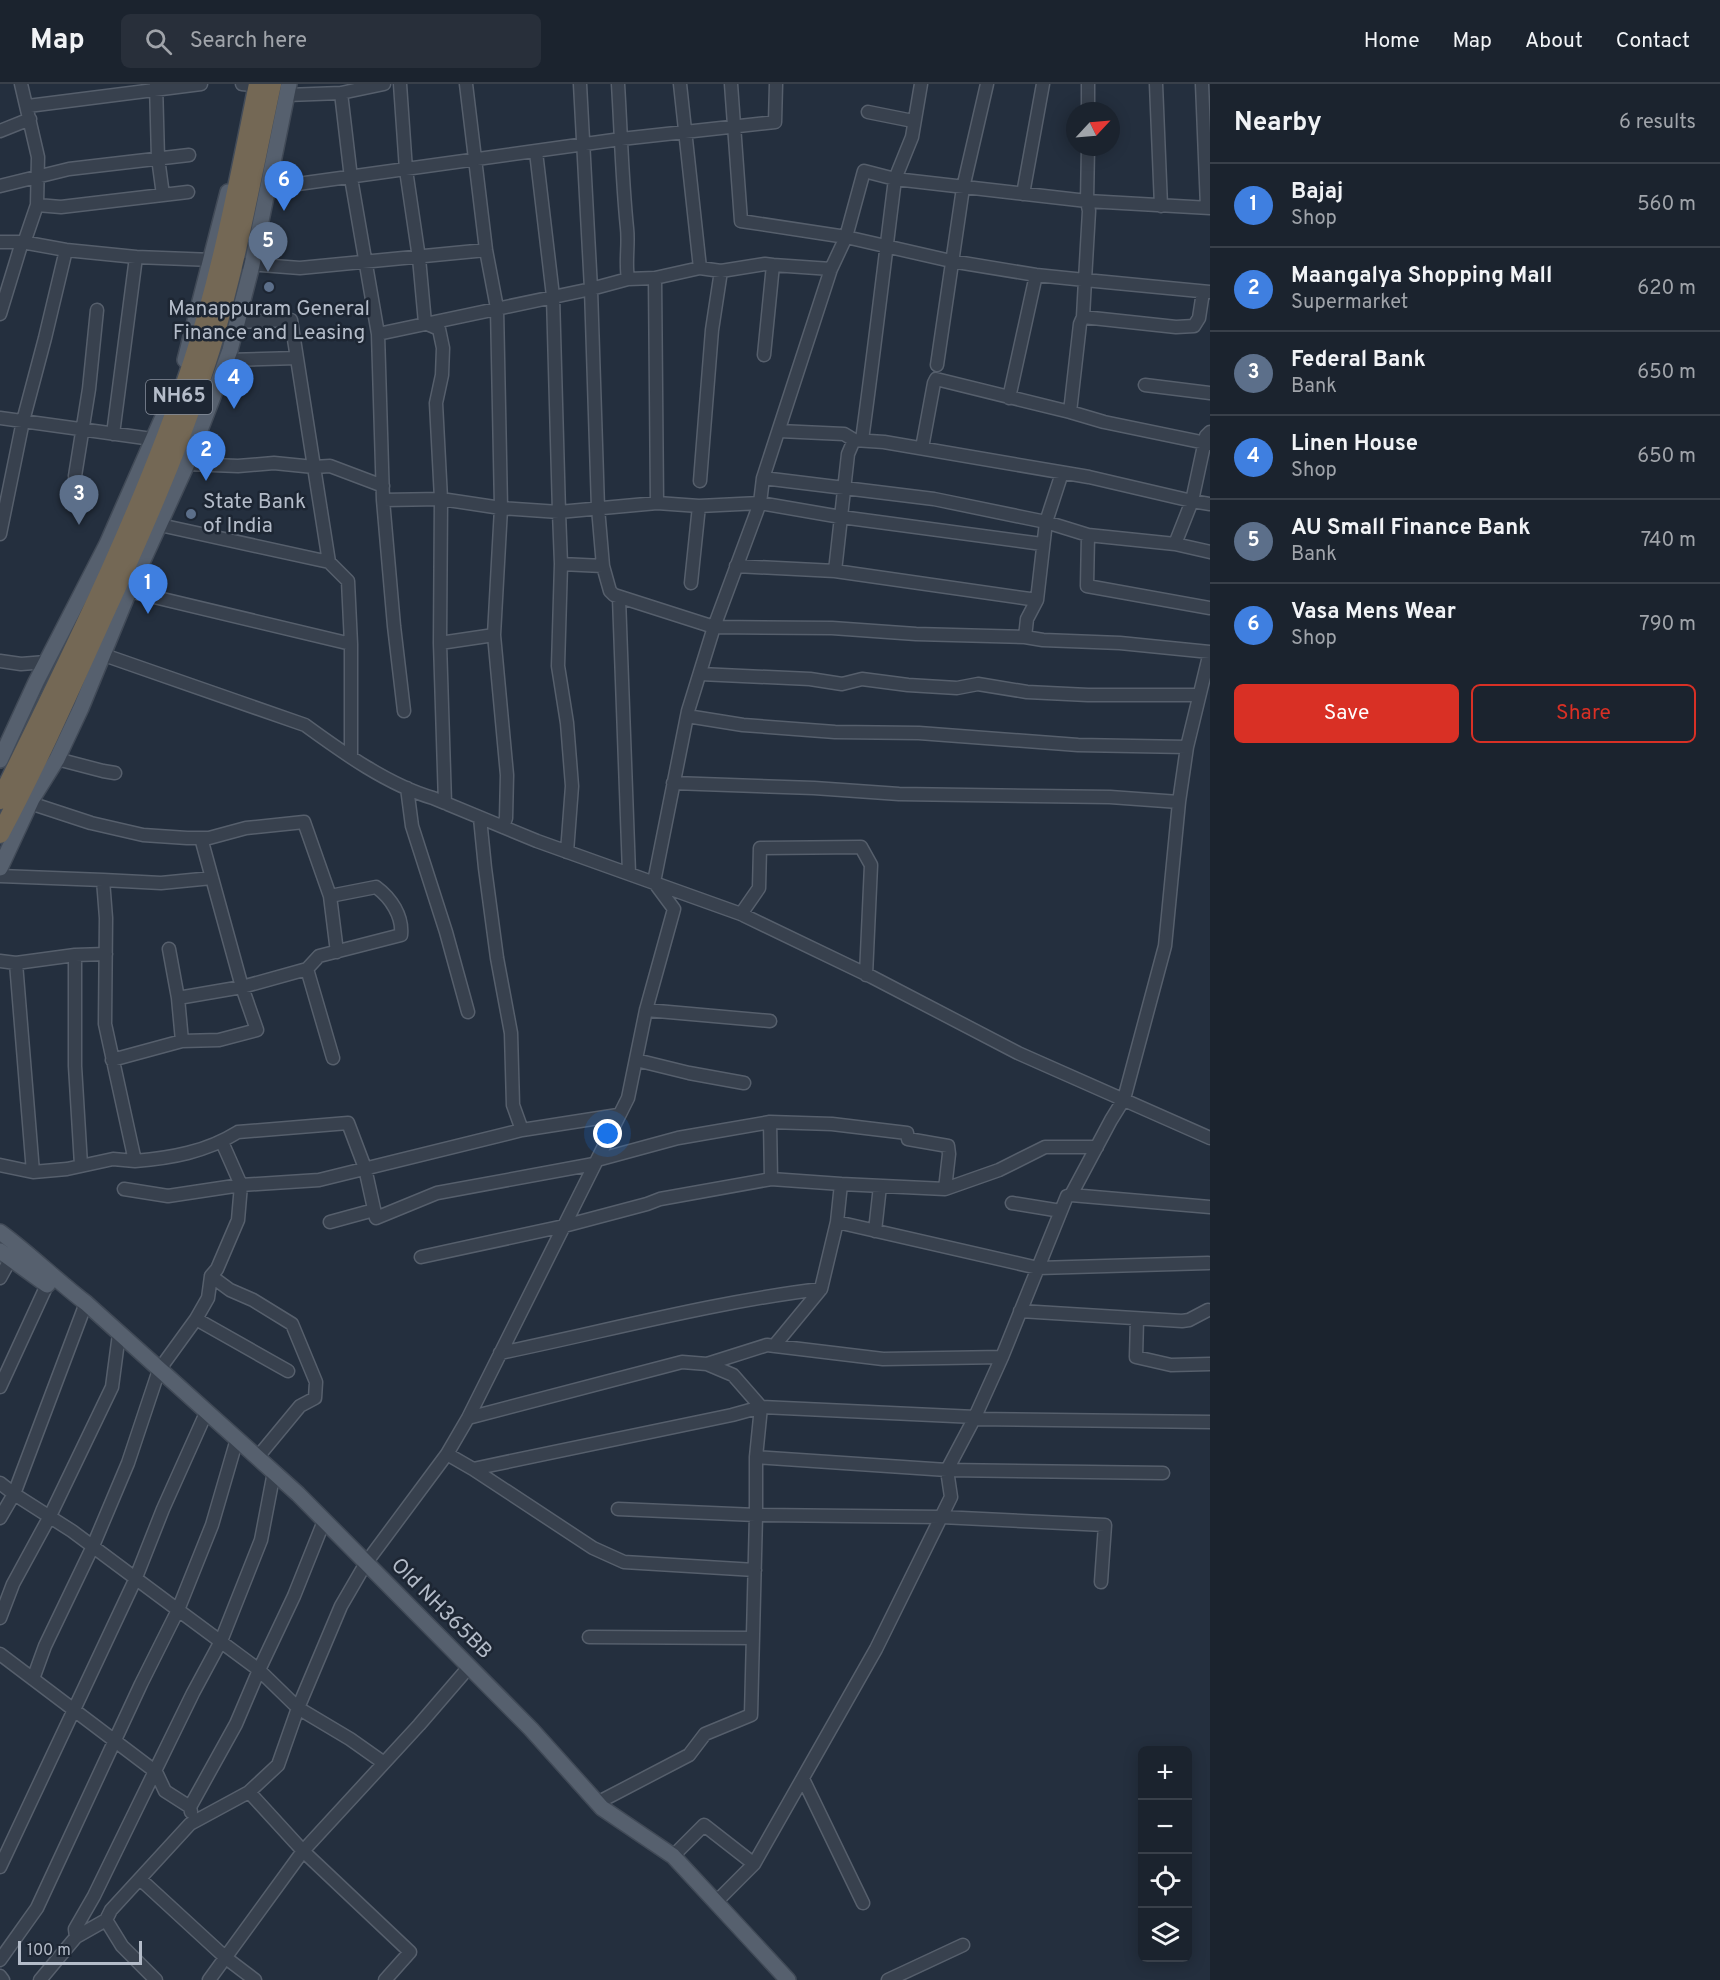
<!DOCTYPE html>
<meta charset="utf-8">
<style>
body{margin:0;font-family:Overpass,sans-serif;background:#282f3a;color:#f1f3f6}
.controls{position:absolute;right:18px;bottom:18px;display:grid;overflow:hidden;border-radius:9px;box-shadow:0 3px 15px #0003}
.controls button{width:54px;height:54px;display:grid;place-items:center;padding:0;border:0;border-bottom:2px solid #39404a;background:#1b232e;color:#f1f3f6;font:30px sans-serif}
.compass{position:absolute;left:1066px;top:18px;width:54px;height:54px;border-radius:50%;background:#1b232e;box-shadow:0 3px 15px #0003;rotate:64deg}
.scale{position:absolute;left:18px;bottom:15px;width:124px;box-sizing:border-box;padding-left:6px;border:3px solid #b4bcc9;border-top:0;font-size:16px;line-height:21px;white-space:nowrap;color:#b4bcc9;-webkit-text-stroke:4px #1d2633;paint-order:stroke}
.you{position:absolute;left:608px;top:1050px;width:21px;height:21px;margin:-15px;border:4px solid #fff;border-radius:50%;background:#1a73e8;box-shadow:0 0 0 9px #1a73e833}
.badge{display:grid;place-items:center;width:39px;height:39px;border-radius:50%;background:#d93025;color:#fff;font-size:20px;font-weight:700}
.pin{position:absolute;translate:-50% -50px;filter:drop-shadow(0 2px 3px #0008)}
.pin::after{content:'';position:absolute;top:32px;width:21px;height:18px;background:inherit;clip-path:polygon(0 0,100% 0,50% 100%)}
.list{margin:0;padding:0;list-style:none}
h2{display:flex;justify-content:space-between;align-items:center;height:78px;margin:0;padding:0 24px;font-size:26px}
h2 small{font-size:20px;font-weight:400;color:#a0a4aa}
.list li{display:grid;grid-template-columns:39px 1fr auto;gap:18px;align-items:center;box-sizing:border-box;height:84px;padding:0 24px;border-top:2px solid #39404a}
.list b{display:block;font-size:22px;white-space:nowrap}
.list p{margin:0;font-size:20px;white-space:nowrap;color:#a0a4aa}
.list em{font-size:20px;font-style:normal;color:#a0a4aa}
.actions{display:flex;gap:12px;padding:18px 24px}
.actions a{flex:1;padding:14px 0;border:2px solid #d93025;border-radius:9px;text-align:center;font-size:21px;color:#d93025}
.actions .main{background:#d93025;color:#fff}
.icon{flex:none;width:33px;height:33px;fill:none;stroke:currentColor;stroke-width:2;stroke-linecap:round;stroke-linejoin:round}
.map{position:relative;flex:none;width:1210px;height:1896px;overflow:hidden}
header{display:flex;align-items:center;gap:36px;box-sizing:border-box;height:84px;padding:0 30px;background:#1b232e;border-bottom:2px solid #39404a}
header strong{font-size:28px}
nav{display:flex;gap:33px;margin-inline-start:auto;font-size:21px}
.search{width:420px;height:54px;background:#282f3a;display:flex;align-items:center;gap:15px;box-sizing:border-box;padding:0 21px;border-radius:9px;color:#a0a4aa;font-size:22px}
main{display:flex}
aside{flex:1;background:#1b232e}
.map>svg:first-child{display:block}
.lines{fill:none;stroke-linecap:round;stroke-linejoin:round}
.minor-casing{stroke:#565f6c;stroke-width:15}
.major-casing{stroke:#414a57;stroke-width:18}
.highway-casing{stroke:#434c59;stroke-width:21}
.minor{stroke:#38414e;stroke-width:12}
.major{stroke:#56606e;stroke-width:15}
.highway{stroke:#746855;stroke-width:18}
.service-dot{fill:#5c6f8a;stroke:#1d2633;stroke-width:2}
.labels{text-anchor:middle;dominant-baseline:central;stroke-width:5;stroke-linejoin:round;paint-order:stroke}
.shield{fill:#1d2633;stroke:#878f9c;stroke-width:1.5}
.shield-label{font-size:20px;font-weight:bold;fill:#b4bcc9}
.poi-label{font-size:21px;fill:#b4bcc9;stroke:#1d2633}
.street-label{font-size:21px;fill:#b4bcc9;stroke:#1d2633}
</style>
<header>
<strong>Map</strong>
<div class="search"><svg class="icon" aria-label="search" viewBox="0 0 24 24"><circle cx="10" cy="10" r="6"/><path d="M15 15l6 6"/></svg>Search here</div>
<nav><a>Home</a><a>Map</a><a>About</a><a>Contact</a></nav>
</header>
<main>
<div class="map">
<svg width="1210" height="1896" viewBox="0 0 1210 1896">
<rect width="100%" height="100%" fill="#242f3e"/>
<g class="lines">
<defs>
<path id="minor" d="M156 0 158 74 163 111
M242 0 252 1
M400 0 406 86 419 174 425 239 439 245 443 264 442 291 436 319 441 415 440 559
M466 0 486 166 497 224 501 424 559 428 561 480 558 582 567 639 572 702 567 768
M580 0 591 205 598 424 603 482
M618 0C621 48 622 96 627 144 629 161 625 178 628 195
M680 0 700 184
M731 0 741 137 846 153 951 177 1036 191 1085 196 1089 127 1087 117 895 95C884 182 874 269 862 356
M1156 0 1161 122
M1202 0 1207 123
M341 9 351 94 378 250 383 416 394 542 404 627
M287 11 341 9 384 0
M28 22 201 0
M1088 27V0
M868 28 913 37
M0 47 30 35
M1088 63 1087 117 1210 124
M536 68 553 212 559 428 657 419 655 194
M0 102 69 85 189 71
M269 104 621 55 775 38 776 0
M1023 110 1043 0
M37 121 61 123 188 108
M0 158H22L66 166 136 173 213 176
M246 180 300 184 486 166
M773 181 831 185
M1210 208 1085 196 1083 233 1080 240 1070 328 1104 338 1210 360
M0 230 22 158 25 156 37 121 38 73 21 0
M1083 233 1176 243 1194 242 1199 234 1203 208
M237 238 291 236 314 383 330 382 383 402
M378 250 591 205 628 195 655 194 700 184 721 187 765 180 773 181 764 271
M226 276 297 274
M937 281 963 104 987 0
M1145 301 1210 309
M1009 314 1036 191
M0 334 152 355
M779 347 844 350 854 356 884 358 1089 393 1192 417 1206 352 1210 348
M113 350 136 173
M922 364 934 299 936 295 1070 328
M187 380 238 382 274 379 314 383 329 478
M75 392 89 305 97 226
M763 394 934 415 1046 438 1088 451
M700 397 712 246 721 187
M383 416 441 415 501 424 494 551 440 559 445 719
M657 419 699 422 760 419 841 433 1042 460
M1210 420 1192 417 1175 460 1088 451 1087 502 1210 524
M160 441 329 478 348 497 351 560
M0 450 23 337 45 254 66 166
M1175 460 1210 468
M561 480 603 482 610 507 614 511 714 543 832 544 916 550 1025 553 1043 556 1120 559 1210 568
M736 482 835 487 1037 516
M835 487 848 370 854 356
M691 499 699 422
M129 507 351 560V672
M619 514 629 789
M494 551 507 691 506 734 503 743
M1025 553 1027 535 1037 516 1046 438 1062 389
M104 571 305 641C342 668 388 701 433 714L537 757 741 830 872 893 1018 969 1210 1054
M0 577 21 580 46 578
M700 590 810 595 842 600 862 595 908 601 957 604 978 600 1027 608 1088 611H1199
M687 632 743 641 835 648 919 649 1078 661 1187 663
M57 675 103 687 115 689
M673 699 814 704 899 710 1110 713 1179 718 1187 663 1210 568
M407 704 412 742 446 848 468 928
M30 719 91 739 143 751 187 754H209L246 744 304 738 330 812 376 803C391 814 403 832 401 851L319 872 307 885 333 974
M480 734 485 784 497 874 511 949 513 1021 522 1046
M0 792 103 796 106 834 105 940 135 1077 113 1075 67 1085 33 1088
M103 796 161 799 212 794
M330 812 337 868
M741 830 759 804 760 764 861 763 871 781 866 891
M169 865 178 914 182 957
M75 871V982L81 1081
M0 877 16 879 33 1088 0 1081
M16 879 75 871 106 870
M178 914 242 903 307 885
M646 926 770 937
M112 976 182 957 219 956 257 946 242 903 201 754
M636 976 689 989 744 999
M770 1038 832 1040 907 1049 908 1055 948 1062 949 1070 945 1105 841 1100
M597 1076 678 1054 770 1038 771 1095
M135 1077C171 1074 206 1068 238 1048L348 1039 365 1084 376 1134 437 1109 594 1080
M124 1105 168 1112 241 1101 319 1096 522 1046 618 1031
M945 1105 999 1086 1045 1063H1097
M1071 1111 1210 1123
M1012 1119 1061 1127
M330 1138 374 1126
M837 1138 1038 1184 1208 1179
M875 1147 880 1102
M421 1173 564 1142 647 1120 660 1115 771 1095 841 1100 837 1138 821 1205
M211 1192 230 1206 253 1216 292 1240 316 1298 315 1314 300 1322 257 1374
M0 1194 11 1174
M1020 1227 1182 1237 1189 1236 1208 1226
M196 1235 288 1287
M1137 1235 1136 1273 1171 1281 1210 1280
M500 1269C607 1247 713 1218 821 1205L774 1262
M0 1303 47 1201
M975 1333 761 1323 756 1373 947 1386 1163 1389
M468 1334 682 1278 707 1280 767 1261 883 1275 1002 1273
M974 1335 1210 1338
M447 1370 473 1385 732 1331 761 1323 733 1291 707 1280
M756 1373V1431L941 1433 1105 1441 1101 1498
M473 1385 593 1464 624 1478 755 1486
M0 1399 14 1410 72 1447 178 1526 212 1441 237 1355
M0 1434 14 1410 86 1219
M0 1534 13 1500 50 1432 112 1303 119 1250
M589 1553 753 1554
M0 1570 156 1688 165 1707 190 1723 191 1728
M33 1595 45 1562 93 1462 128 1379 159 1286 196 1235 208 1214 211 1192 217 1185 238 1136 241 1101 222 1058
M803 1695 863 1819
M249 1708 303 1767 419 1641 469 1583
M597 1719 689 1671 705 1650 751 1631 756 1431 618 1425
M190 1723 236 1640 259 1586 298 1624 350 1655 384 1679
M673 1772 704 1741 754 1780
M0 1783 135 1496 163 1425 206 1329
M140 1795 226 1874 255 1896
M716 1818 754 1780 876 1565 951 1413 947 1386 974 1335 1002 1273 1067 1112 1071 1111 1111 1036 1124 1015 1165 862 1179 718
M106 1836 122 1862 156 1896
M76 1853 75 1845 94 1812 193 1609 221 1557 261 1456 274 1388
M0 1876 37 1824 141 1600 178 1526 259 1586 294 1512 324 1437
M0 1892 3 1896
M40 1896 76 1853 106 1836 111 1826 190 1740 249 1708 278 1681 298 1624 341 1522 366 1479 447 1370 468 1334 628 1014 646 926 674 825 654 798 688 627 714 543 760 419 763 394 831 185 846 153 864 87 895 95 912 53 921 0
M209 1896 303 1767 410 1868 385 1896
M888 1896 963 1861"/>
<path id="major" d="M185 276 228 108
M0 676 36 598 107 460 173 310
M0 784 32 715 57 675 81 624 129 507 187 380 212 315 230 266 252 181 289 0
M0 1148C30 1170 56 1196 86 1219L298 1410 531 1645 602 1724 673 1772 788 1896
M0 1167 47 1201 53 1193"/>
<path id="highway" d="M0 716C70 573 142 430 192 279 222 188 239 93 258 0
M0 750C37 681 69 609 101 538 142 449 182 359 211 265 237 178 253 89 272 0"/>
</defs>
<!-- minor casing -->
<use href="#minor" class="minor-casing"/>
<!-- major casing -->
<use href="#major" class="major-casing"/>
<!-- highway casing -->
<use href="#highway" class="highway-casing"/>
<!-- minor -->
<use href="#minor" class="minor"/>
<!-- major -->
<use href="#major" class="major"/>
<!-- highway -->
<use href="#highway" class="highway"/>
</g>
<!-- markers -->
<g class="service-dot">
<circle cx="269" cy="203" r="6"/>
<circle cx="191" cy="430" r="6"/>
</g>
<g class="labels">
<!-- shield labels -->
<rect class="shield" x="146" y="296" width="66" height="34" rx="4.5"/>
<g class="shield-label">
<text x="179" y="313">NH65</text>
</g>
<!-- poi labels -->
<g class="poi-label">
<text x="269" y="225">Manappuram General<tspan x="269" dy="24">Finance and Leasing</tspan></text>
<text x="203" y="418" text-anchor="start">State Bank<tspan x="203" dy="24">of India</tspan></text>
</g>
<!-- street labels -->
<g class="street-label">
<text transform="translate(441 1525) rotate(45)">Old NH365BB</text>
</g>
</g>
</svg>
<div class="controls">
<button>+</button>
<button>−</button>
<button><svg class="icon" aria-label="locate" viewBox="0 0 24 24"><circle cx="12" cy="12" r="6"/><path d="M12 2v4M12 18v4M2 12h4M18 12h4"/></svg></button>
<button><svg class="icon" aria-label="layers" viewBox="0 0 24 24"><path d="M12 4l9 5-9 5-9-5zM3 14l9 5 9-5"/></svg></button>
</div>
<svg class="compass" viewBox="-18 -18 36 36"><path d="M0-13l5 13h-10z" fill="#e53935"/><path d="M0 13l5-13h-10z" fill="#a0a4aa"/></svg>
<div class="scale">100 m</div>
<div class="you"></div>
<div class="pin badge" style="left:148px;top:530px;background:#3f7fe0">1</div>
<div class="pin badge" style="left:206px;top:397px;background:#3f7fe0">2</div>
<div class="pin badge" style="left:79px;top:441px;background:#5c6f8a">3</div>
<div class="pin badge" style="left:234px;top:325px;background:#3f7fe0">4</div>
<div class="pin badge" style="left:268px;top:188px;background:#5c6f8a">5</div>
<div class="pin badge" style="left:284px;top:127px;background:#3f7fe0">6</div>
</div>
<aside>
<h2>Nearby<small>6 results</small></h2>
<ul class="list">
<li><span class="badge" style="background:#3f7fe0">1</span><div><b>Bajaj</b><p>Shop</p></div><em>560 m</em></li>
<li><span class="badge" style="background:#3f7fe0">2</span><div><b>Maangalya Shopping Mall</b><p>Supermarket</p></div><em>620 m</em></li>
<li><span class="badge" style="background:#5c6f8a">3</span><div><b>Federal Bank</b><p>Bank</p></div><em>650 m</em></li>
<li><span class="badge" style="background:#3f7fe0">4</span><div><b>Linen House</b><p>Shop</p></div><em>650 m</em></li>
<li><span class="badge" style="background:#5c6f8a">5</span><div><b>AU Small Finance Bank</b><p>Bank</p></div><em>740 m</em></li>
<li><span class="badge" style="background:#3f7fe0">6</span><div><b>Vasa Mens Wear</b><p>Shop</p></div><em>790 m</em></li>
</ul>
<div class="actions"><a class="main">Save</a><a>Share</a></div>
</aside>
</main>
